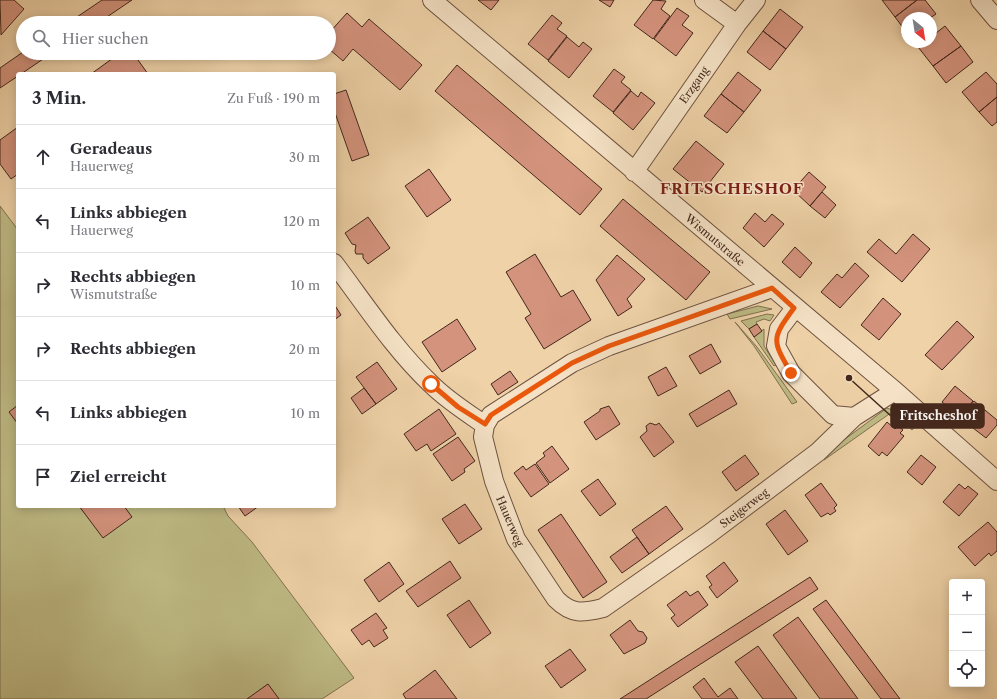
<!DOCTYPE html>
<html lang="de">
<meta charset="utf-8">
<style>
body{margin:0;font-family:"Libre Caslon Text",serif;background:#f2f2f3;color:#2b2b33}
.controls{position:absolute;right:12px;bottom:12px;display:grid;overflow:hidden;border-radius:4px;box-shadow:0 2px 10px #0003}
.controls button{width:36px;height:36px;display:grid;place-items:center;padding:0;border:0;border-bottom:1px solid #e1e1e2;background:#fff;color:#2b2b33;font:20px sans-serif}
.compass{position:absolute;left:901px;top:12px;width:36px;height:36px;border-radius:50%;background:#fff;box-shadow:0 2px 10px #0003;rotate:150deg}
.stop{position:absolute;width:12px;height:12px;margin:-9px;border:3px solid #ea580c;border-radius:50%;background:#fff}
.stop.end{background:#ea580c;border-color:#fff;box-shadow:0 1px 4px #0008}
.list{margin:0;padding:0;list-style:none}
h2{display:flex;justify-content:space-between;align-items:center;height:52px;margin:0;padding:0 16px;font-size:17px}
h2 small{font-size:13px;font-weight:400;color:#7c7c81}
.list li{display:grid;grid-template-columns:26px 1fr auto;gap:12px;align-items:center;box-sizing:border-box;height:64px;padding:0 16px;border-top:1px solid #e1e1e2}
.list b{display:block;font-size:15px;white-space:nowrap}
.list p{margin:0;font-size:13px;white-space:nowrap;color:#7c7c81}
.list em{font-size:13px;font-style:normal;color:#7c7c81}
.icon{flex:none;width:22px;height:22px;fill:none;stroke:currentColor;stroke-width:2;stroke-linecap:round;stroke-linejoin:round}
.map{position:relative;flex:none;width:997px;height:699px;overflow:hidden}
.search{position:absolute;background:#fff;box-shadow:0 2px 10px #0003;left:16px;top:16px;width:320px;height:44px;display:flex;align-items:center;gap:10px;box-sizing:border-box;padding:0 14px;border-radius:22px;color:#7c7c81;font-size:15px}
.panel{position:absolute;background:#fff;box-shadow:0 2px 10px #0003;left:16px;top:72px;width:320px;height:436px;border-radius:4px}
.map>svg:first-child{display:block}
.green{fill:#beba84;stroke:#807050}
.building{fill:#d4937d;stroke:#43271c}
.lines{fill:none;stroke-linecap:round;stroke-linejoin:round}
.minor-casing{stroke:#6e523f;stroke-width:20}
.minor{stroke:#f5e2c6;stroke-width:18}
.route{stroke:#ea580c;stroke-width:5}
.labels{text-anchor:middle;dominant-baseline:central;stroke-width:3;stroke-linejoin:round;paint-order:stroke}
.street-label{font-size:11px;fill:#43271c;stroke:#f5e2c6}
.district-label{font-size:15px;font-weight:bold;letter-spacing:1px;fill:#7a1f14;stroke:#f5e2c6}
.leader{fill:none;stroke:#43271c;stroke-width:1.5}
.callout-dot{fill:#43271c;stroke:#f5e2c6;stroke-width:1.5}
.callout{fill:#43271c;stroke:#43271c;stroke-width:1.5}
.callout-label{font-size:12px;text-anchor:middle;font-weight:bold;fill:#fff}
</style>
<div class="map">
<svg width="997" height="699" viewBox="0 0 997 699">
<rect width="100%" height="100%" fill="#efd2a8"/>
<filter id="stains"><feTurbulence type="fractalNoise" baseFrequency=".005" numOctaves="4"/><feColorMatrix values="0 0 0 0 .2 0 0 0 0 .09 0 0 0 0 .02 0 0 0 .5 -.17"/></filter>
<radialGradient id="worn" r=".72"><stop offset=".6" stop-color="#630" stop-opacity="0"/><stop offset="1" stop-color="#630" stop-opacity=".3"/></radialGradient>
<!-- green -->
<path class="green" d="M0 206 18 230V506H223L228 516 252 542 354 678 322 699H279L268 684 247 699H0Z
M758 306 772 309 730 319 727 314Z
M767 314 774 315 770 321 764 319 756 322 757 324 749 329 741 321Z
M735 322 757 347 797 402 792 404 754 346Z
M764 329V346L776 365 774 366 754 337Z
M887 408 892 410 914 428 912 430 892 412 824 460V459L837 445Z"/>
<!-- building -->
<path class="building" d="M0 0H14L24 9 1 35Z
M102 0H132L98 23H77L74 19Z
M478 0H499L491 10Z
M599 0H614L610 7Z
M653 0 666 1 661 9 670 16 653 39 634 25Z
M882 0H917L895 17Z
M917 0H925L936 14 930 18H907V33L895 17Z
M677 8 689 16 682 25 693 33 676 56 654 39Z
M780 9 803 27 786 49 763 31Z
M347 13 362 27 369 19 422 65 400 90 353 49 343 61 329 49V33Z
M552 15 562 23 557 29 567 36 548 60 528 44Z
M945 26 961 46 933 66 918 47 924 42H931V37Z
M763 31 786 49 770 70 747 52Z
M567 37 579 47 583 42 592 49 569 78 548 61Z
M961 46 973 62 946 83 933 66Z
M23 52 52 53 21 74H18V76L0 88V68Z
M120 53H133L148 74H91Z
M457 65 602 189 580 215 435 91Z
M614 69 625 77 621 82 631 90 613 112 593 96Z
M738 72 761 90 744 112 721 94Z
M986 72 997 84V97L979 112 962 92Z
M346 90 369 155 352 161 334 110V94Z
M631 91 638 97 641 92 655 103 633 130 613 113Z
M721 94 744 112 727 133 704 116Z
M997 97V122L992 126 979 112Z
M18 127V174L11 179 0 164V140Z
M696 141 724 164 702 192 673 169Z
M429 169 451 200 427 217 405 186Z
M809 172 826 187 810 206 793 190Z
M822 192 836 205 825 218 810 206Z
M623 199 710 272 686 300 600 226Z
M755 213 765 222 772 214 784 224 764 247 743 228Z
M368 217 390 248 368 264 363 258V254H356L355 251 356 245 352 244 345 233Z
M913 234 930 249 902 282 867 252 879 239 896 254Z
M795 247 812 263 800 278 782 262Z
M535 254 561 297 573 290 591 320 544 349 525 318 531 314 506 272Z
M617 255 645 279 627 299 632 307 618 316 596 280Z
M855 263 869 276 840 308 821 292 837 274 842 278Z
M883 298 901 314 879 340 861 325Z
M334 304 341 315 334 320Z
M457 319 476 349 442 372 422 342Z
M957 321 974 337 942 370 925 355Z
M757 324 762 331 754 337 749 329Z
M711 344 721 362 700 374 689 356Z
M377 362 397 389 376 404 356 377Z
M666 367 677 386 658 396 648 377Z
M510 371 518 382 498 395 491 384Z
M955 386 973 401 960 417 942 402Z
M364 388 376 404 362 414 351 398Z
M729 390 737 404 697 427 689 414Z
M974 401 997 420V425L986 438 960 418Z
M18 405V424L9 412Z
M609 406 620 424 596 440 584 422 600 411V409Z
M439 409 456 434 431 451 427 444 416 451 404 434Z
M887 422 895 429 898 426 903 430 900 433 904 436 887 456 882 452 879 456 868 446Z
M650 423 656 425 659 423 674 442 654 457 640 437 647 431 646 426Z
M458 437 475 461 464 469 465 472 452 481 433 454Z
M552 446 569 469 550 483 536 463 545 456 543 453Z
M745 455 759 474 736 491 722 472Z
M921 455 936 467 922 485 907 472Z
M535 464 549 484 531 497 514 473 523 466 526 470Z
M598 479 616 504 600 516 581 491Z
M821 483 837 505 834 508 836 511 830 515 828 513 821 517 805 495Z
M959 484 965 489 968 486 978 494 959 516 943 502Z
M465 504 482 529 459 544 442 519Z
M79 506H124L132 517 103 538Z
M238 506H259L245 516Z
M666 506 683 529 649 554 632 530Z
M785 510 808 541 788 555 766 524Z
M561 514 607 582 583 598 538 530Z
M988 522 997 532V551L991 556 989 553 975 566 958 547Z
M637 537 649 554 622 573 610 557Z
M450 561 461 578 418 607 406 591Z
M389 562 404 584 379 602 364 580Z
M724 562 738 581 717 598 709 587 712 585 706 576Z
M810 577 818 589 646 699H620Z
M686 591 690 596 698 591 708 605 678 627 671 618 675 615 667 605Z
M469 600 491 633 470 648 447 615Z
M826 600 900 699H881L813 609Z
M376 613 387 628 383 630 388 638 374 647 369 640 362 645 351 630Z
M798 617 858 699H820L773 635Z
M630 620 638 631 643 632 647 638 645 643 624 654 610 635Z
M758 646 797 699H763L735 662Z
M570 649 586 670 561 688 545 666Z
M435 670 457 699H406L403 694Z
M704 678 718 697 730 688 738 699H702L693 687Z
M268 684 279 699H247Z"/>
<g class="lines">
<defs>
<path id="minor" d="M432 0 895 391 997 481
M704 0 737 24
M980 0 997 20
M634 172 737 24 756 0
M334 263C365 304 394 349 431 384 447 400 466 412 485 425
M772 288 609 346 572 363 491 415 485 425 483 437 494 481 516 539 556 599C572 615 583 613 603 608L709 534 818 452 854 417 895 391
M795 308 779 329 776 346 791 373 833 415 854 417"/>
</defs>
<!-- minor casing -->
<use href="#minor" class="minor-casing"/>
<!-- minor -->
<use href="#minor" class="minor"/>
</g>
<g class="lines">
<!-- route -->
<path class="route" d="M431 384 458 407 485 424 491 415 572 363 609 346 772 288 794 308C771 339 772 340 791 373"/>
</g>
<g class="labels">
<!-- street labels -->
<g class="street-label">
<text transform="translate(694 85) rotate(-55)">Erzgang</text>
<text transform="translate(715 240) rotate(40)">Wismutstraße</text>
<text transform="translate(744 508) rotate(-37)">Steigerweg</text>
<text transform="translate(510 521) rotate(67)">Hauerweg</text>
</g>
<!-- district labels -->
<g class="district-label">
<text x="732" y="188">FRITSCHESHOF</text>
</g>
</g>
<!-- callouts -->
<path class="leader" d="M849 378L891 416"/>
<circle class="callout-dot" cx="849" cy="378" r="4"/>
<rect class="callout" x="891" y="404" width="93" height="24" rx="4"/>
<g class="callout-label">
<text x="938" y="420">Fritscheshof</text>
</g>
<rect width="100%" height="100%" filter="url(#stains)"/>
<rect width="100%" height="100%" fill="url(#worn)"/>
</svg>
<div class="controls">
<button>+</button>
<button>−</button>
<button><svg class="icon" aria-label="locate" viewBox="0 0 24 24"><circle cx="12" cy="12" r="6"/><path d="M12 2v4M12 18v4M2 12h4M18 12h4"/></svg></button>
</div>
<svg class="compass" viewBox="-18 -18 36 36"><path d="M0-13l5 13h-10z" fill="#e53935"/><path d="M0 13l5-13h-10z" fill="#7c7c81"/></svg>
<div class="stop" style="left:431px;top:384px"></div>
<div class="stop end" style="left:791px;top:373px"></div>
<div class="search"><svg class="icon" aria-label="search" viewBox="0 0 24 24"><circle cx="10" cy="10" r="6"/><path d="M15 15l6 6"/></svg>Hier suchen</div>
<section class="panel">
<h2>3 Min.<small>Zu Fuß · 190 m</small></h2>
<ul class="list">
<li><svg class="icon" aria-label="ahead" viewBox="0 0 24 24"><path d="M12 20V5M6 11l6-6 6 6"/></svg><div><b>Geradeaus</b><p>Hauerweg</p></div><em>30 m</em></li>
<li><svg class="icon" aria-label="left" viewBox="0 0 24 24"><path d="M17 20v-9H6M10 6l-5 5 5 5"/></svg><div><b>Links abbiegen</b><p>Hauerweg</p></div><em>120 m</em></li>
<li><svg class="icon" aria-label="right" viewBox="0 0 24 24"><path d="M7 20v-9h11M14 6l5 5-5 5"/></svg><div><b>Rechts abbiegen</b><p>Wismutstraße</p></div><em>10 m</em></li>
<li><svg class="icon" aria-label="right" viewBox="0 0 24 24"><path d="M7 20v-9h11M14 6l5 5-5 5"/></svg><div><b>Rechts abbiegen</b></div><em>20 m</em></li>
<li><svg class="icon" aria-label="left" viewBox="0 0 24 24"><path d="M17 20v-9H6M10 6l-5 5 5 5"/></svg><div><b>Links abbiegen</b></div><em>10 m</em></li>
<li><svg class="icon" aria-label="arrive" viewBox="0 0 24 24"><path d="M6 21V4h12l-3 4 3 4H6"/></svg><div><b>Ziel erreicht</b></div></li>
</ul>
</section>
</div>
